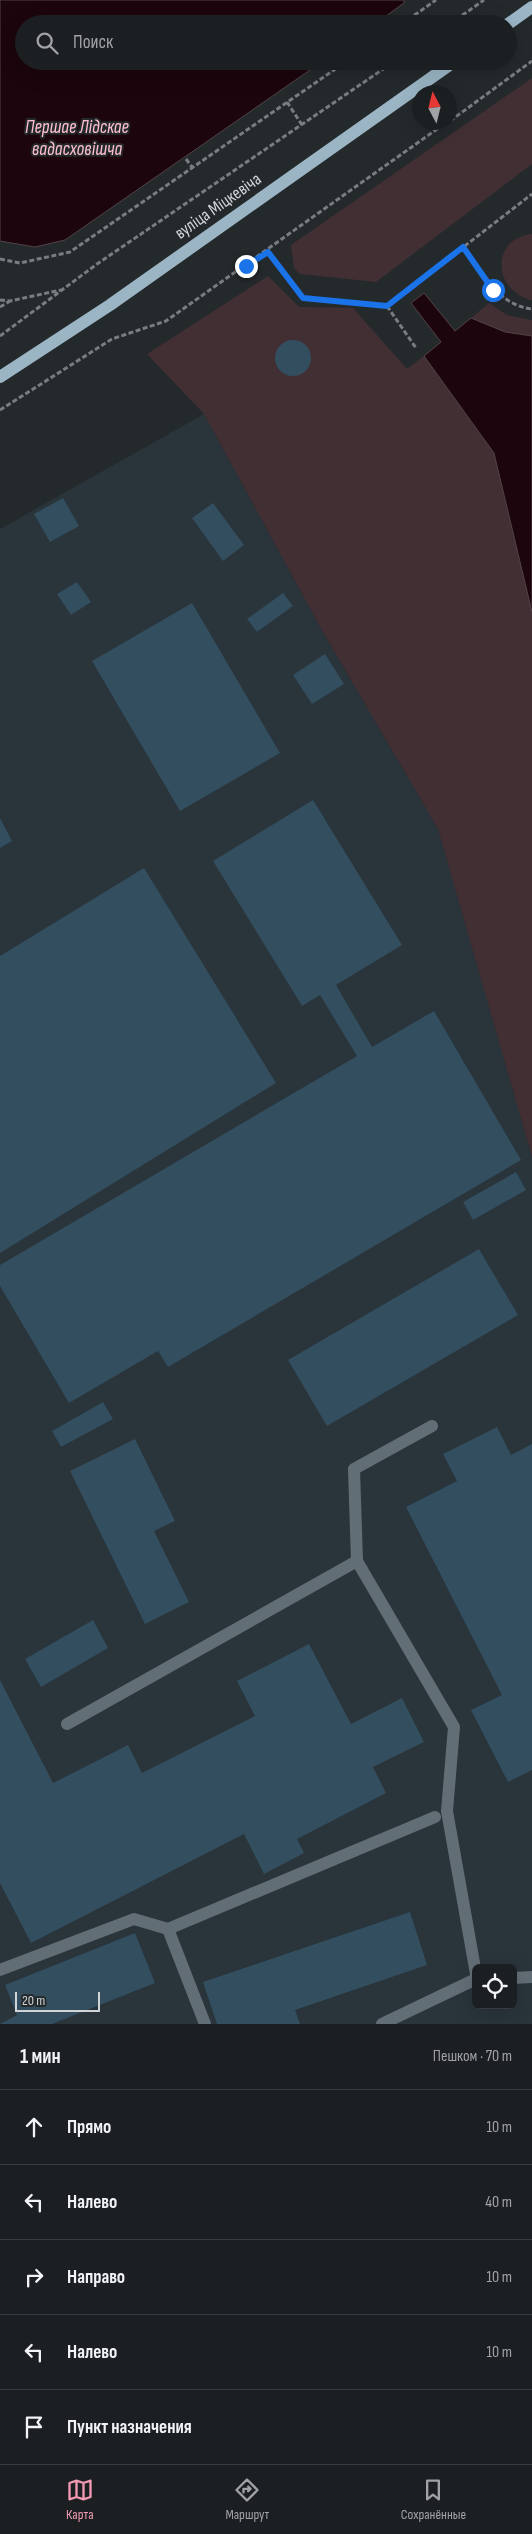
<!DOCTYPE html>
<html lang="ru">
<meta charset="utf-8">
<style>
body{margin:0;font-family:"Sofia Sans Condensed",sans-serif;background:#282c2e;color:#f1f3f6}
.controls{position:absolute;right:15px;bottom:15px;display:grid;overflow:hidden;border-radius:8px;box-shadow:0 5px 20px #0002}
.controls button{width:45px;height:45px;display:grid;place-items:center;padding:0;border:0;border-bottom:1px solid #393d3f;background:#1b1f21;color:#f1f3f6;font:25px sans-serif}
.compass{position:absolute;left:412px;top:85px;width:45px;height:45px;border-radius:50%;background:#1b1f21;box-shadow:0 5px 20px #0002;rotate:353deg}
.scale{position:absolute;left:15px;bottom:12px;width:85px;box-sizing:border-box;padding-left:5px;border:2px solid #d1d4d6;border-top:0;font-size:14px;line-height:18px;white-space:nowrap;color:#d1d4d6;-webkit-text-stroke:4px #24292c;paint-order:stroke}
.stop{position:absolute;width:15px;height:15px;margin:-11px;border:4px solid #1a73e8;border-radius:50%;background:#fff}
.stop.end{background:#1a73e8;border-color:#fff;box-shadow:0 1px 5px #0008}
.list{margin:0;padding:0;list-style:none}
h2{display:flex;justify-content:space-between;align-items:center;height:65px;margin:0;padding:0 20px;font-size:21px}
h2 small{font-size:16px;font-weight:400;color:#a0a2a5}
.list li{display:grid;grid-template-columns:32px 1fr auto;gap:15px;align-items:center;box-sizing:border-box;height:75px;padding:0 20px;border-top:1px solid #393d3f}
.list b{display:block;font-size:19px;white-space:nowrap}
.list em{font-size:16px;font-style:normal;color:#a0a2a5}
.icon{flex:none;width:28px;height:28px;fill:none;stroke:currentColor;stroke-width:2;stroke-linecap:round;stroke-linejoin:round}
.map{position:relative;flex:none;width:532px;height:2024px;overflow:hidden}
.search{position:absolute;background:#1b1f21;box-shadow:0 5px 20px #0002;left:15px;right:15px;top:15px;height:55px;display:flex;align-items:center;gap:12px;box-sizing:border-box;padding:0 18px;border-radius:28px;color:#a0a2a5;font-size:19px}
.sheet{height:440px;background:#1b1f21}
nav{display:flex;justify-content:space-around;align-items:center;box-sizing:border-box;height:70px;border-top:1px solid #393d3f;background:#1b1f21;font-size:14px;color:#a0a2a5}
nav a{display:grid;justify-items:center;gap:2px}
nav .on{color:#f19ab2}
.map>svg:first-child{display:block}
.built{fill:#29343b;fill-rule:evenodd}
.green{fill:#412f33}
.water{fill:#1c050c;stroke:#524349}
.building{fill:#334e5e}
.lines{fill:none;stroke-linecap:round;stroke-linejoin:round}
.path{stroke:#797d80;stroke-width:3;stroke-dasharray:5 2.5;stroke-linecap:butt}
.minor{stroke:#626e76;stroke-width:12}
.major{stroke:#9bb5c5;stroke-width:12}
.route{stroke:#1a73e8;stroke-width:6}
.labels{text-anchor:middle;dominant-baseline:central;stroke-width:4;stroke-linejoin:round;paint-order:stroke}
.street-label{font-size:18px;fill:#d1d4d6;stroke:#24292c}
.water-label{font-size:19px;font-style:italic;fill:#fec0d0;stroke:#24292c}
</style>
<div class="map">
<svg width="532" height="2024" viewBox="0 0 532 2024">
<rect width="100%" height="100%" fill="#24292c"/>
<!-- built -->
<path class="built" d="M204 414 324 634 438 829 532 1157V2024H0V529ZM476 1968H513V2005H476Z"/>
<!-- green -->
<path class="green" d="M532 78V164L376 282 300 274 294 268 291 245Z
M532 234V300H530C491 288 492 238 532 234Z
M268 276 299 307 353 308 407 369 424 356 494 453 532 612V1157L438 829 324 634 204 414 147 354Z
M489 303 507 315 532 320V336L505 332 471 318Z"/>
<!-- water -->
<path class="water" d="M0 0H404V3L375 24H24V61H323L65 240 35 247 0 241Z
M424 293 455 331 471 318 505 332 532 336V612L494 453 424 356 441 342 411 303Z"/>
<!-- building -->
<path class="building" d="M275 358a18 18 0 1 1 36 0a18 18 0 1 1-36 0Z
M63 498 79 526 50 542 34 514Z
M213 503 244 545 223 561 192 518Z
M77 582 91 602 71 615 57 594Z
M283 593 293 606 257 632 247 619Z
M192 603 280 753 180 811 92 661Z
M325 654 344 684 312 704 293 675Z
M313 800 402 945 336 985 372 1047 434 1011 521 1160 168 1367 158 1351 69 1403 0 1286V1265L357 1056 320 995 302 1006 213 861Z
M0 818 12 841 0 848Z
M144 868 276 1083 0 1253V956Z
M516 1172 526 1190 473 1220 463 1202Z
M479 1249 518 1315 327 1426 288 1360Z
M103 1402 113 1419 61 1447 52 1431Z
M497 1427 511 1455 532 1444V1770L508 1782 471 1710 502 1695 406 1507 457 1481 443 1454Z
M135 1439 175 1521 154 1531 189 1602 145 1624 70 1471Z
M93 1620 108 1648 41 1687 25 1659Z
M309 1644 351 1724 402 1698 424 1742 373 1767 386 1793 297 1839 304 1853 264 1874 244 1834 31 1943 0 1883V1680L53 1783 128 1745 142 1773 255 1716 237 1681Z
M410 1912 427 1965 295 2010 300 2024H217L203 1982Z
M135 1933 155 1983 52 2024H0L17 2015 5 1985Z"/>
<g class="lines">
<!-- path -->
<path class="path" d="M402 24 436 0
M450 24 484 0
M287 102 302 125
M450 121 532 61
M186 159 192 167
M463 247C481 273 498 305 532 309
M268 252 303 298 387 306 532 194
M0 259 20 263 70 252 347 61
M0 300 10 301 61 290
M387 306 416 348
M0 307 10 301
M0 336 97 264 395 61
M0 410 112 339 166 321 447 122"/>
<!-- minor -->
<path class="minor" d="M357 1561 354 1469 432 1426
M67 1724 357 1561 454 1727 447 1811 476 1974
M168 1929 205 2024
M0 1970 134 1919 168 1929 435 1817
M513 1978 532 1977
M382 2024 476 1979"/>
<!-- major -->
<path class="major" d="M508 24 532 7
M0 377 110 305 455 61"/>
</g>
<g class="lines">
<!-- route -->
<path class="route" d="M246 266 268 252 303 298 387 306 463 247 493 290"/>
</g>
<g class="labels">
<!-- street labels -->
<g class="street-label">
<text transform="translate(218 206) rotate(-35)">вуліца Міцкевіча</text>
</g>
<!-- water labels -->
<g class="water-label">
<text x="77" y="127">Першае Лідскае<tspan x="77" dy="22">вадасховішча</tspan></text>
</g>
</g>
</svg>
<div class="controls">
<button><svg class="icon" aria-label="locate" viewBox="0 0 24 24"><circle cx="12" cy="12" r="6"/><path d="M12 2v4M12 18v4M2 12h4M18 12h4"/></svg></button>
</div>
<svg class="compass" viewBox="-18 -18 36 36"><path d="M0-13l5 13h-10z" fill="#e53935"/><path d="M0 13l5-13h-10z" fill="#a0a2a5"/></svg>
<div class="scale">20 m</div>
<div class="stop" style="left:493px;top:290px"></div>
<div class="stop end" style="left:246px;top:266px"></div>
<div class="search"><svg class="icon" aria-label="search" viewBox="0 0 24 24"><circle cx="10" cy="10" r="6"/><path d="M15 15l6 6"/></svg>Поиск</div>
</div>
<section class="sheet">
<h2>1 мин<small>Пешком · 70 m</small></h2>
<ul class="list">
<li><svg class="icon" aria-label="ahead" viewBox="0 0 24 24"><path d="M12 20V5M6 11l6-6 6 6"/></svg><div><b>Прямо</b></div><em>10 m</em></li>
<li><svg class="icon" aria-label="left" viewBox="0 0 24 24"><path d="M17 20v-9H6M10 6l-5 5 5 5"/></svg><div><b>Налево</b></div><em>40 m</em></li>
<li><svg class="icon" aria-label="right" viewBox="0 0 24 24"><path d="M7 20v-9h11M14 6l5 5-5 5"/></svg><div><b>Направо</b></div><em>10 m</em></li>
<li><svg class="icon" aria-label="left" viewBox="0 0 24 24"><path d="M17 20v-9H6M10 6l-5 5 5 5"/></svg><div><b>Налево</b></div><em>10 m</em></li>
<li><svg class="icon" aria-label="arrive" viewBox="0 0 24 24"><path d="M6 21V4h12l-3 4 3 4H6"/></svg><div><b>Пункт назначения</b></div></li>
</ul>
</section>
<nav>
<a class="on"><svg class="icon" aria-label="map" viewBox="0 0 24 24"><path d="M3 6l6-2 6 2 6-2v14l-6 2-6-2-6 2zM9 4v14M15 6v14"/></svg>Карта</a>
<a><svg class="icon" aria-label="directions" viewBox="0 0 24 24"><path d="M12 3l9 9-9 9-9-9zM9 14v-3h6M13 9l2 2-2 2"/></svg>Маршрут</a>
<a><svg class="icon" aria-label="saved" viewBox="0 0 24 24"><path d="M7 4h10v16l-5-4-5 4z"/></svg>Сохранённые</a>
</nav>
